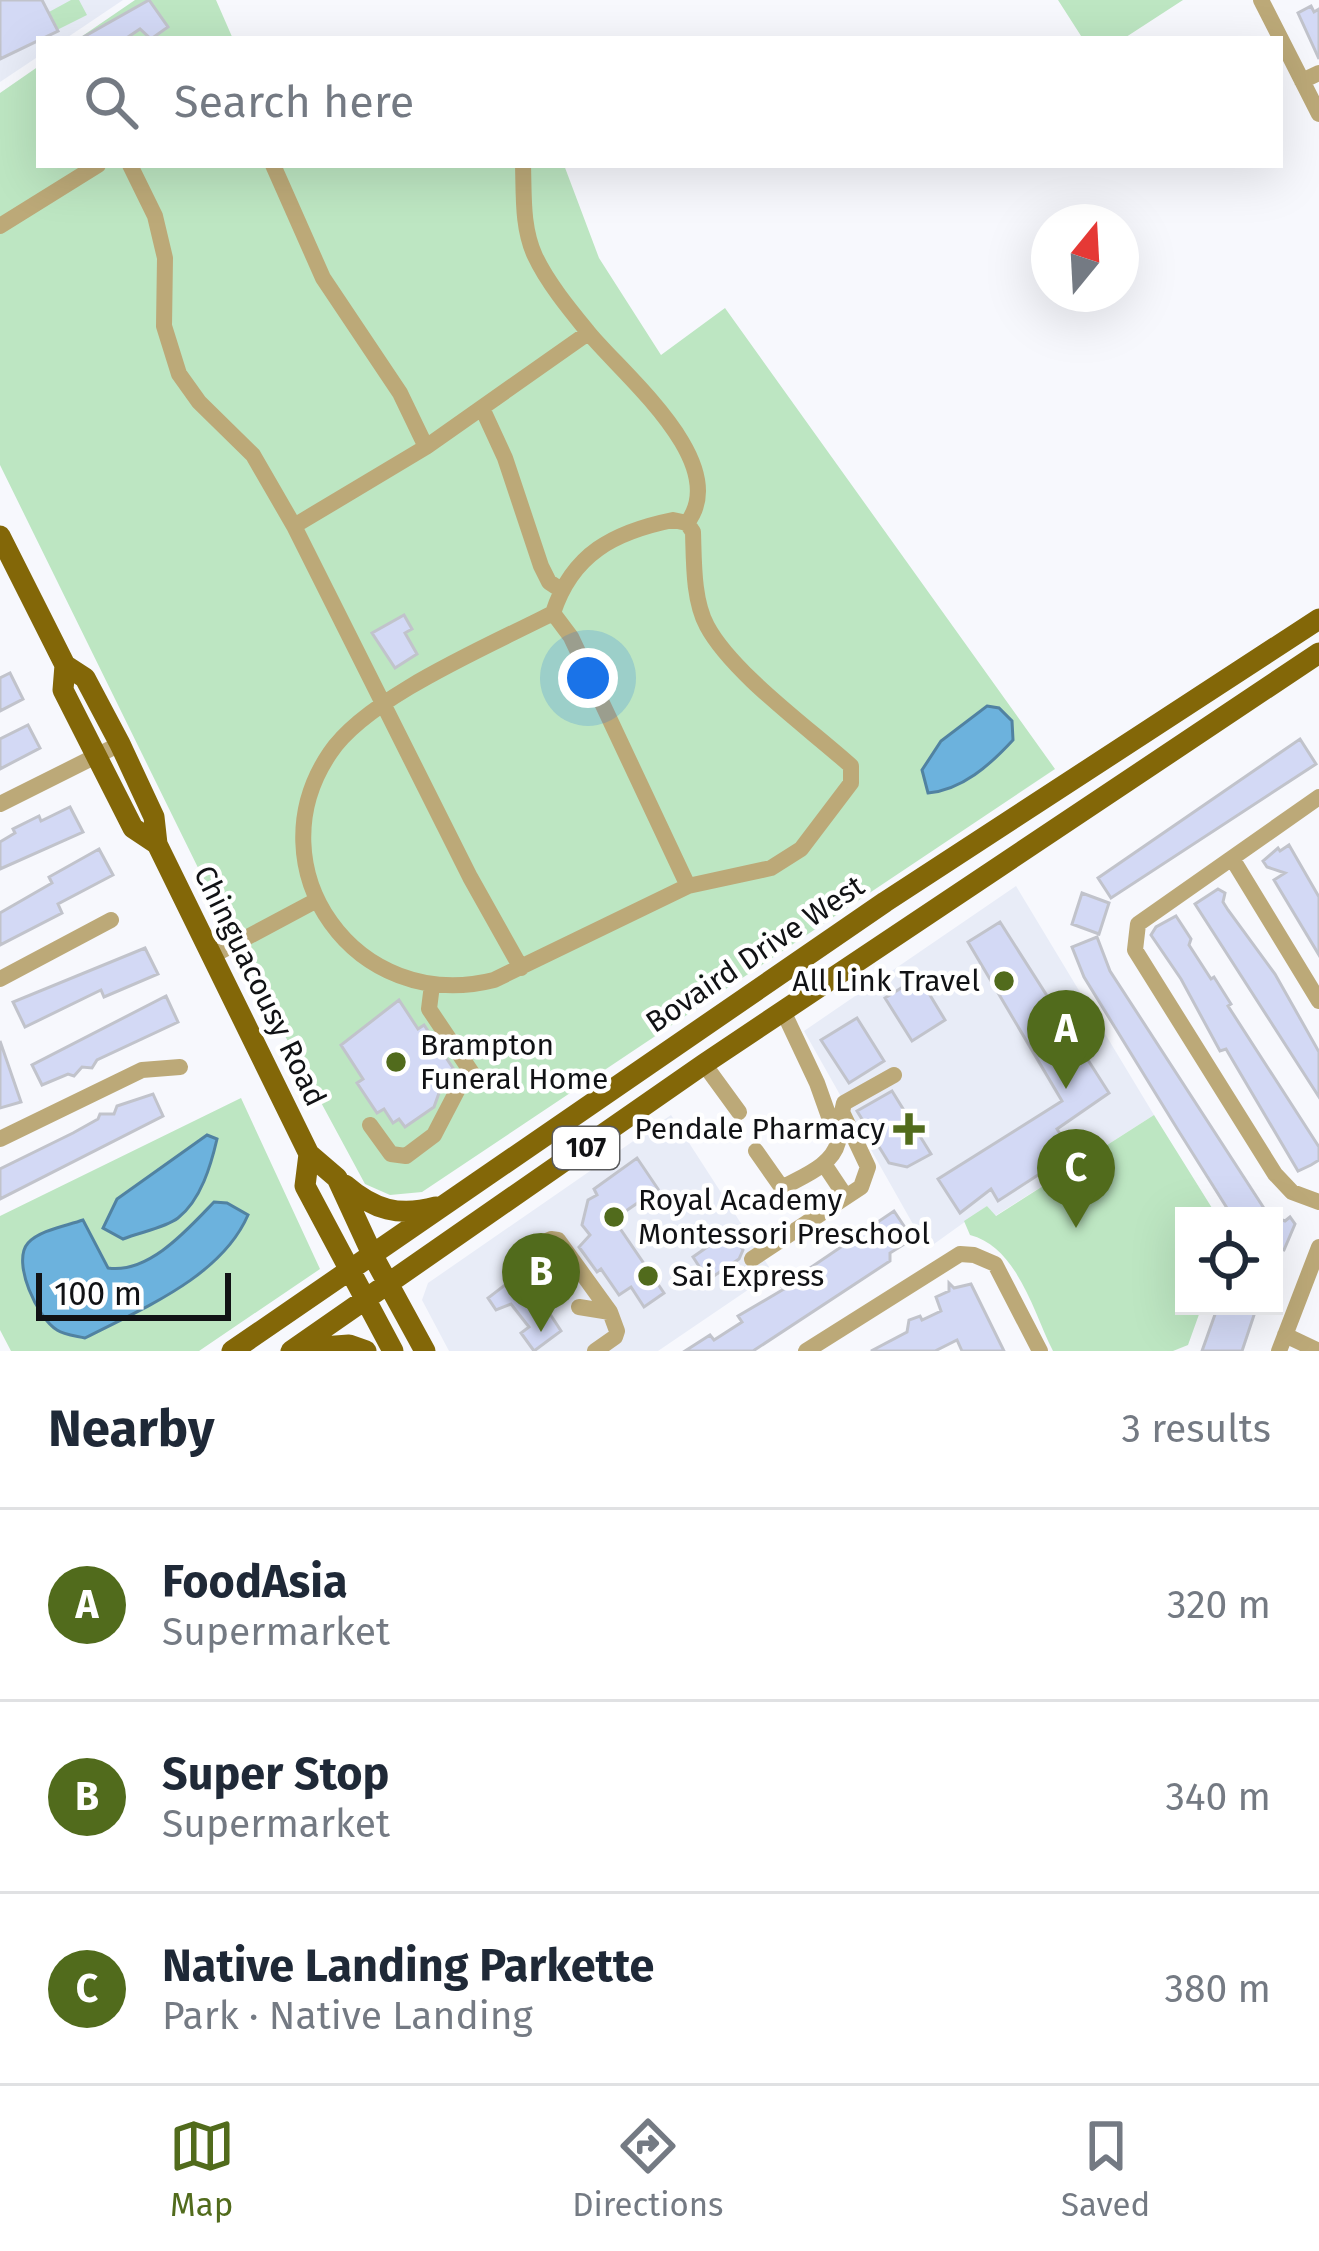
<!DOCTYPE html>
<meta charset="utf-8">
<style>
body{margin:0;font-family:"Fira Sans",sans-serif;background:#f6f6f7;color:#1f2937}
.controls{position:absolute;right:36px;bottom:36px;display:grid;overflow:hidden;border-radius:0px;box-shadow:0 12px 48px #0002}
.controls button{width:108px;height:108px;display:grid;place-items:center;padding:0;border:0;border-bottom:3px solid #e0e1e3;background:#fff;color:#1f2937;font:60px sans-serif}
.compass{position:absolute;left:1031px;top:204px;width:108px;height:108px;border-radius:50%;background:#fff;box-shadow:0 12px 48px #0002;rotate:18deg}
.scale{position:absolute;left:36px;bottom:30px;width:195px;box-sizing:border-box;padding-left:12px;border:6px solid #111215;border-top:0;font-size:33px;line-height:42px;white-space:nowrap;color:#111215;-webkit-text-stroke:9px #fff;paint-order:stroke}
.you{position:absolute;left:588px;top:678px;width:42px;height:42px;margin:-30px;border:9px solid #fff;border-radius:50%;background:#1a73e8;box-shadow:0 0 0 18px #1a73e833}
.badge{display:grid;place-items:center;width:78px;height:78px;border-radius:50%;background:#516b1c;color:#fff;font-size:39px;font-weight:700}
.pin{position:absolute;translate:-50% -99px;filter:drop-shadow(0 3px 6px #0008)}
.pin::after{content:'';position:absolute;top:63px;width:42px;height:36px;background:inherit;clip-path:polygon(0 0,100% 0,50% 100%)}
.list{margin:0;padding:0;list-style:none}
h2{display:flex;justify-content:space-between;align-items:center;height:156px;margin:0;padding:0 48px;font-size:51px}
h2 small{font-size:39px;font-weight:400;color:#747a83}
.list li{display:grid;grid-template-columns:78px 1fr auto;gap:36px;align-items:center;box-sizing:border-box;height:192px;padding:0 48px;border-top:3px solid #e0e1e3}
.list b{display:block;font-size:45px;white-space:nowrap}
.list p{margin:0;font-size:39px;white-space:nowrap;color:#747a83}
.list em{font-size:39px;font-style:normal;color:#747a83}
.icon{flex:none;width:66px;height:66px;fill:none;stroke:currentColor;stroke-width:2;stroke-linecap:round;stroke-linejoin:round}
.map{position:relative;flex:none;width:1319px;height:1351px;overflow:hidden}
.search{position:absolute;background:#fff;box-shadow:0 12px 48px #0002;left:36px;right:36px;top:36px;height:132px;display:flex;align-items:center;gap:30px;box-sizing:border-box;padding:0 42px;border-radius:0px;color:#747a83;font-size:45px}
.sheet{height:732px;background:#fff}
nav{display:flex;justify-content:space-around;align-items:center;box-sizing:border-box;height:168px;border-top:3px solid #e0e1e3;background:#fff;font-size:33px;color:#747a83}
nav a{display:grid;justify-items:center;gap:6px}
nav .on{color:#516b1c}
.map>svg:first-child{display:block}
.built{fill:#e8ecf7}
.green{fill:#bde6c2}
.water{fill:#6cb2dd;stroke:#5182a1;stroke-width:3}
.building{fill:#d3d9f5;stroke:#c1c3cb;stroke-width:3}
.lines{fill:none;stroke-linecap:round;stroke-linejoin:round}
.minor{stroke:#bca978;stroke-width:16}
.major{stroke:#836708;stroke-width:21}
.poi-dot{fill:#516b1c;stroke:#fff;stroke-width:4.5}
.labels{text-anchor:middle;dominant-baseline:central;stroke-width:9;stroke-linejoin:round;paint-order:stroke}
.shield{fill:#fff;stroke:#58595b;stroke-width:3}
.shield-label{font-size:27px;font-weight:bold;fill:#111215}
.street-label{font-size:30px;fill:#111215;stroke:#fff}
.poi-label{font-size:30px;fill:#111215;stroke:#fff;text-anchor:start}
</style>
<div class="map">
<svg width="1319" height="1351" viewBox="0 0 1319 1351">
<rect width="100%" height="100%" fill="#f7f8fd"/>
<!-- built -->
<path class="built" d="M0 0H123L65 39H39V56L0 82Z
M1016 886 1154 1115 995 1216 987 1206 927 1249 804 1031Z
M671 1115 773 1273 658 1351H449L422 1300 428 1283Z"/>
<!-- green -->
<path class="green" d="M71 0H79L87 15 57 30 49 12Z
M135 0H216L233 39H78Z
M1058 0H1183L1123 39H1083Z
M39 66V165H564L599 258 661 355 725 308 1055 769 422 1192 390 1195 365 1184 236 945 0 465V93Z
M241 1098 320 1269 199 1351H11L0 1330V1216Z
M1154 1115 1217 1216H1184V1306H1202L1188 1345 1173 1351H1053C1033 1311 1017 1247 970 1235L964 1221 987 1206 996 1216Z"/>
<!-- water -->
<path class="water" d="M987 706 999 708 1012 721 1013 740C990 765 962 790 928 793L922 770 941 741Z
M207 1135 217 1139C211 1165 201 1200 178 1218 165 1228 140 1232 123 1239L103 1228 117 1199Z
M214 1202 227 1203 248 1215C221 1277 143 1308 85 1338 77 1336 64 1335 57 1330 38 1319 11 1262 28 1243 40 1230 66 1226 83 1220L108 1268C149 1274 188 1229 214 1202Z"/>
<!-- building -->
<path class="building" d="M0 0H42L58 31 0 59Z
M149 0 168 27 151 39 140 29 125 39H80Z
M1311 6 1314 12 1319 9V59L1298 13Z
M404 615 412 629 405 633 417 654 395 668 372 633Z
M10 673 23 699 0 711V678Z
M28 725 40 748 0 769V739Z
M1300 739 1316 764 1111 898 1098 878Z
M70 807 83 832 0 869V842L15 833 13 829 39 816 41 821Z
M1289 845 1319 897V955L1274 880 1285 873 1267 867 1263 861 1278 848 1280 851Z
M99 849 113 875 58 904 62 913 0 945V913L52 883 49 877Z
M1218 889 1225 893 1223 902 1228 910 1275 974 1319 1052V1097L1195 904Z
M1082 893 1109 903 1099 934 1072 924Z
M1176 916 1191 939 1189 945 1211 979 1214 977 1231 1004 1228 1006 1319 1147V1160L1311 1165 1298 1171 1226 1049 1220 1051 1181 979 1151 935 1156 927Z
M1000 922 1109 1093 1057 1129 1072 1153 998 1201 991 1189 960 1213 938 1179 1062 1101 968 942Z
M1097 937 1110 971 1269 1216H1232L1178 1130 1084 977 1072 947Z
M145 948 158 974 104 997 101 990 25 1027 13 1002Z
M919 977 945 1020 912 1041 885 998Z
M166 996 178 1022 97 1060 92 1068 82 1067 74 1076 68 1074 42 1085 32 1065Z
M399 1000 418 1029 424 1025 457 1074 439 1093 434 1107 405 1127 399 1119 393 1123 384 1109 377 1113 357 1083 363 1079 341 1045Z
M857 1018 884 1061 849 1083 821 1040Z
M0 1041 21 1102 0 1108Z
M892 1091 931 1154 907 1167 889 1163 857 1111Z
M153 1094 163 1116 0 1199V1169L73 1133 98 1119 100 1114H114L117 1106Z
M637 1158 658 1189 620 1215 617 1224 664 1293 644 1307 631 1287 619 1295 601 1269 597 1272 579 1247 590 1235 582 1225 588 1200 597 1195 594 1189Z
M894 1211 910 1235 909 1241 890 1253V1261L753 1351H685L710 1335 714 1340 742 1322 738 1316 784 1289 782 1287Z
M1274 1217 1285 1221 1290 1217 1295 1224 1284 1250 1274 1247Z
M730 1231 743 1250 739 1259 708 1280 693 1257Z
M531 1265 545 1277 544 1283 525 1295 542 1319 550 1314 561 1331 534 1351 521 1333 529 1327 511 1304 496 1310 488 1298Z
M949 1283 954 1288 971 1284 1004 1351H962L957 1340 935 1351H871L907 1332 909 1320 920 1316 922 1320 941 1311 936 1297 949 1291Z
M1218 1306H1257L1242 1351H1202Z"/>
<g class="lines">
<!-- minor -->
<path class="minor" d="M1261 0 1319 114
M1302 81 1319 73
M130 165 155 216 165 258 164 326 179 374 199 402 253 455 294 526
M273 165 323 278 400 393 426 447 294 526 470 877 521 968
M523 165C524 196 522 228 535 256 547 282 570 310 588 332 622 374 733 463 687 523
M0 226 98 165
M482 408 505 458 541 566 549 582 561 590
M426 447 588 333
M673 520 687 523 693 532C694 562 693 600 707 626 732 673 810 729 851 766V783L801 849 771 868 688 886 494 980C356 1015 252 868 330 753 367 697 491 645 553 613 572 554 614 532 673 520Z
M553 613 571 637 688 886
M1319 797 1138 924 1135 950 1275 1174 1292 1192 1319 1202
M0 804 120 744
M1233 860 1319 1001
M212 956 317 900
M0 979 111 920
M704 1064 739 1112
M370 1125 391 1154 406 1156 434 1135 459 1087 476 1079 429 1009 432 985
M0 1139 142 1070 180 1067
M756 1151 782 1188C803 1176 832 1166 838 1142L817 1083 783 1011
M824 1164 846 1197
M525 1250 551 1239 558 1240 610 1312
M752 1259 861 1187 868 1167 842 1112 844 1103 894 1075
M579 1307 610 1312 617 1331 615 1337 595 1351
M1285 1335 1319 1351
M806 1351 960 1254 974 1255 995 1264 1040 1351
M1279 1351 1319 1247"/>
<!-- major -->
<path class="major" d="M0 536 65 665 85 678 120 744 154 817 157 844 309 1154 337 1178 373 1256 425 1351
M65 665 63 690 133 828 157 844
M309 1154 305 1186 393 1351
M345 1185C374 1210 399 1217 436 1207
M295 1349 349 1345 366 1351
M232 1351 885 902 1319 619
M291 1351 704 1064 1319 653"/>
</g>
<!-- markers -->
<g class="poi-dot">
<circle cx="1004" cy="981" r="12"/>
<circle cx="396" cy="1062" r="12"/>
<path d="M903 1111h12v12h12v12h-12v12h-12v-12h-12v-12h12z"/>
<circle cx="614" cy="1217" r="12"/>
<circle cx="648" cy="1276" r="12"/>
</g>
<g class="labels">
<!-- shield labels -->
<rect class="shield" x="553" y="1127" width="66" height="42" rx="9"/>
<g class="shield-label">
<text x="586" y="1148">107</text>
</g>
<!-- street labels -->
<g class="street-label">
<text transform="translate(755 954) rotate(-34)">Bovaird Drive West</text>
<text transform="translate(260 986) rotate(64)">Chinguacousy Road</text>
</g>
<!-- poi labels -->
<g class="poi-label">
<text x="980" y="981" text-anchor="end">All Link Travel</text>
<text x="420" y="1045">Brampton<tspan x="420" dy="34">Funeral Home</tspan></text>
<text x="885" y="1129" text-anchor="end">Pendale Pharmacy</text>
<text x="638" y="1200">Royal Academy<tspan x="638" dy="34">Montessori Preschool</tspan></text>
<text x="672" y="1276">Sai Express</text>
</g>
</g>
</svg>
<div class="controls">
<button><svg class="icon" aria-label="locate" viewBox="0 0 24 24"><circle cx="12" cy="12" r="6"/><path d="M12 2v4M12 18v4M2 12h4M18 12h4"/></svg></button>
</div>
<svg class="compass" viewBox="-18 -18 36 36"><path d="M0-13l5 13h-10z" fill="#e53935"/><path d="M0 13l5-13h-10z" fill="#747a83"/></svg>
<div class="scale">100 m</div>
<div class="you"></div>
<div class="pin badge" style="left:1066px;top:1089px">A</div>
<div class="pin badge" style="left:541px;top:1332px">B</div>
<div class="pin badge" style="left:1076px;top:1228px">C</div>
<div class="search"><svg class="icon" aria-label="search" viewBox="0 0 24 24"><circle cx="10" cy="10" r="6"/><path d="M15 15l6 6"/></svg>Search here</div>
</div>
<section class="sheet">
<h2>Nearby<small>3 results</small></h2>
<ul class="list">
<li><span class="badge">A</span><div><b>FoodAsia</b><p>Supermarket</p></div><em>320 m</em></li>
<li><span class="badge">B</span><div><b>Super Stop</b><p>Supermarket</p></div><em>340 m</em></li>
<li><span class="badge">C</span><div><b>Native Landing Parkette</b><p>Park · Native Landing</p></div><em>380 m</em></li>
</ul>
</section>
<nav>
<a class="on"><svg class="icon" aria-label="map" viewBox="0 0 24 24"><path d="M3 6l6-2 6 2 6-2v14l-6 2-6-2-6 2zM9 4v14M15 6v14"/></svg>Map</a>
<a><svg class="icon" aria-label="directions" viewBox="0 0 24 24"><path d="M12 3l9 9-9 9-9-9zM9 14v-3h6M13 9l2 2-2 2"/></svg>Directions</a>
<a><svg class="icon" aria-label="saved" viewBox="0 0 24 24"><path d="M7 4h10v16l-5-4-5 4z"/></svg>Saved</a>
</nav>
